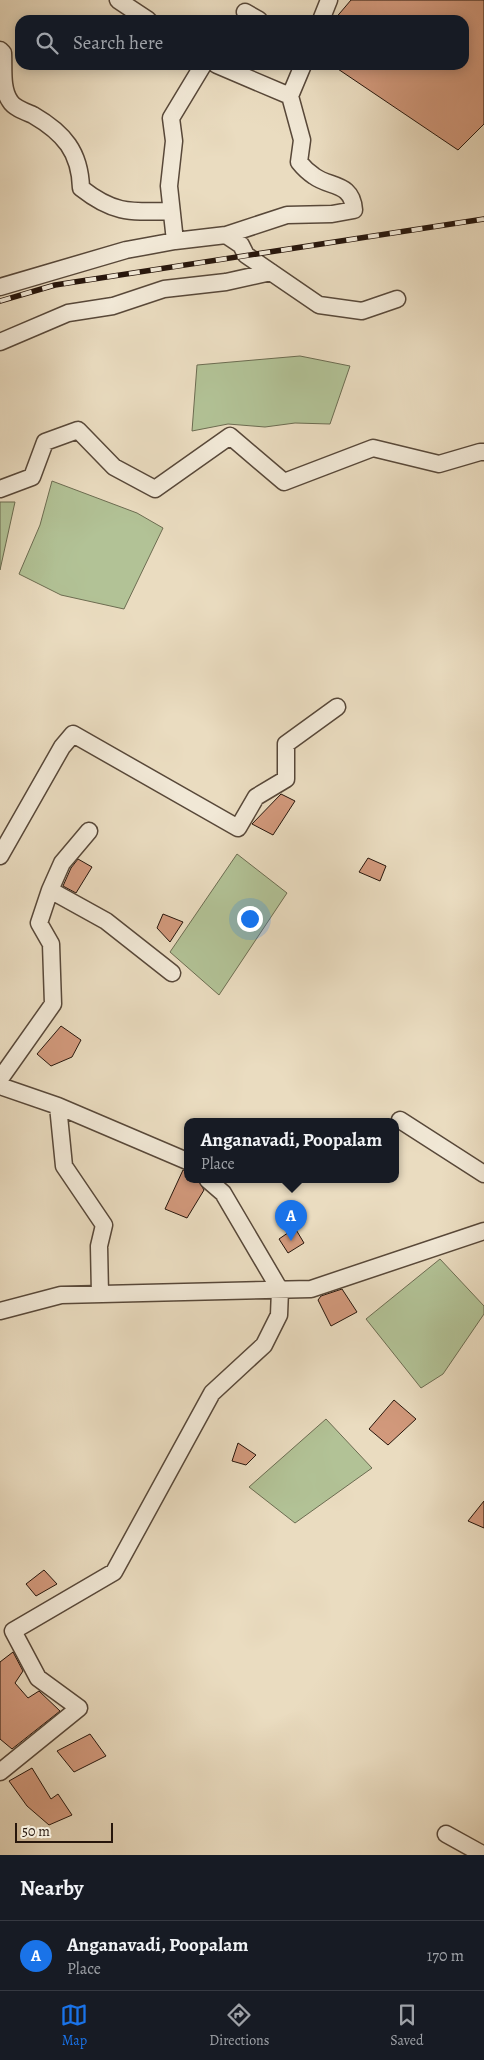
<!DOCTYPE html>
<style>
body{margin:0;font-family:Alegreya,serif;background:#20242c;color:#f1f3f6}
.scale{position:absolute;left:15px;bottom:12px;width:98px;box-sizing:border-box;padding-left:5px;border:2px solid #27160c;border-top:0;font-size:14px;line-height:18px;white-space:nowrap;color:#27160c;-webkit-text-stroke:4px #f1e8d6;paint-order:stroke}
.you{position:absolute;left:249px;top:918px;width:18px;height:18px;margin:-12px;border:4px solid #fff;border-radius:50%;background:#1a73e8;box-shadow:0 0 0 8px #1a73e833}
.badge{display:grid;place-items:center;width:32px;height:32px;border-radius:50%;background:#1a73e8;color:#fff;font-size:16px;font-weight:700}
.pin{position:absolute;translate:-50% -41px;filter:drop-shadow(0 1px 2px #0008)}
.pin::after{content:'';position:absolute;top:26px;width:18px;height:15px;background:inherit;clip-path:polygon(0 0,100% 0,50% 100%)}
.popup{position:absolute;left:184px;top:1118px;width:215px;height:65px;box-sizing:border-box;display:grid;place-content:center;border-radius:10px;background:#171b24;filter:drop-shadow(0 1px 4px #0005);font-size:16px;white-space:nowrap;color:#9ea1a6}
.popup b{font-size:19px;color:#f1f3f6}
.popup::after{content:'';position:absolute;left:50%;top:100%;margin-left:-10px;border:10px solid transparent;border-top-color:#171b24}
.list{margin:0;padding:0;list-style:none}
h2{display:flex;justify-content:space-between;align-items:center;height:65px;margin:0;padding:0 20px;font-size:21px}
h2 small{font-size:16px;font-weight:400;color:#9ea1a6}
.list li{display:grid;grid-template-columns:32px 1fr auto;gap:15px;align-items:center;box-sizing:border-box;height:70px;padding:0 20px;border-top:1px solid #363941}
.list b{display:block;font-size:19px;white-space:nowrap}
.list p{margin:0;font-size:16px;white-space:nowrap;color:#9ea1a6}
.list em{font-size:16px;font-style:normal;color:#9ea1a6}
.icon{flex:none;width:28px;height:28px;fill:none;stroke:currentColor;stroke-width:2;stroke-linecap:round;stroke-linejoin:round}
.map{position:relative;flex:none;width:484px;height:1855px;overflow:hidden}
.search{position:absolute;background:#171b24;box-shadow:0 2px 12px #0003;left:15px;right:15px;top:15px;height:55px;display:flex;align-items:center;gap:12px;box-sizing:border-box;padding:0 18px;border-radius:15px;color:#9ea1a6;font-size:19px}
.sheet{height:135px;background:#171b24}
nav{display:flex;justify-content:space-around;align-items:center;box-sizing:border-box;height:70px;border-top:1px solid #363941;background:#171b24;font-size:14px;color:#9ea1a6}
nav a{display:grid;justify-items:center;gap:2px}
nav .on{color:#1a73e8}
.map>svg:first-child{display:block}
.green{fill:#b2c296;stroke:#6c6c51}
.building{fill:#d2997c;stroke:#27160c}
.lines{fill:none;stroke-linecap:round;stroke-linejoin:round}
.minor-casing{stroke:#584839;stroke-width:19}
.minor{stroke:#f1e8d6;stroke-width:16}
.rail-casing{stroke:#27160c;stroke-width:5.5}
.rail{stroke:#f1e8d6;stroke-width:4;stroke-dasharray:11;stroke-linecap:butt}
</style>
<div class="map">
<svg width="484" height="1855" viewBox="0 0 484 1855">
<rect width="100%" height="100%" fill="#eadcc0"/>
<filter id="stains"><feTurbulence type="fractalNoise" baseFrequency=".004" numOctaves="4"/><feColorMatrix values="0 0 0 0 .2 0 0 0 0 .09 0 0 0 0 .02 0 0 0 .5 -.17"/></filter>
<radialGradient id="worn" r=".72"><stop offset=".6" stop-color="#630" stop-opacity="0"/><stop offset="1" stop-color="#630" stop-opacity=".3"/></radialGradient>
<!-- green -->
<path class="green" d="M300 356 350 366 330 424 295 423 265 427 228 424 192 431 197 365Z
M52 481 137 513 163 528 124 609 61 595 19 574 40 525Z
M0 502H15L0 570Z
M237 854 287 893 219 995 170 952Z
M440 1259 484 1306V1314L443 1374 421 1388 366 1319Z
M326 1419 372 1468 295 1523 249 1487Z"/>
<!-- building -->
<path class="building" d="M351 0H484V124L458 150 332 65H464V20H334Z
M281 794 295 801 273 835 252 824Z
M368 858 386 866 380 881 359 872Z
M78 859 92 867 76 893 63 886 71 868Z
M163 914 183 922 170 942 157 928Z
M61 1026 81 1040 72 1057 51 1066 37 1054Z
M183 1170 187 1171V1180H198L204 1190 187 1218 165 1209Z
M295 1228 304 1243 288 1253 279 1239Z
M342 1289 357 1312 331 1326 318 1300 321 1296Z
M394 1400 416 1419 388 1445 369 1429Z
M238 1443 256 1455 246 1465 232 1461Z
M484 1501V1528L468 1521Z
M44 1570 57 1584 36 1596 26 1584Z
M13 1652 23 1671 15 1683 28 1698 39 1691 60 1711 12 1749 0 1739V1662Z
M90 1734 106 1756 74 1772 57 1751Z
M32 1768 51 1799 58 1794 72 1815 49 1825 27 1806 9 1781Z"/>
<g class="lines">
<defs>
<path id="minor" d="M118 0 148 20
M245 12 259 20
M321 20 329 0
M0 50 3 53C4 68 1 88 10 101 14 108 26 112 33 115 64 133 80 152 81 188 114 214 130 212 171 211
M203 65 171 118 174 141 169 186 175 241 226 235 287 215 332 214 354 210C352 182 330 188 314 176 308 172 303 167 299 162L302 140 290 96 217 65
M290 96 303 65
M226 235 241 245 246 255 319 305 362 311 397 299
M0 287 126 250 175 241
M0 342 68 313 113 306 164 289 226 282 271 272
M0 489 32 477 45 442 78 430 114 467 155 489 230 436 284 482 373 448 439 464 480 452H484
M0 856 62 747 73 734 238 828 256 797 286 779V744L337 707
M50 890 62 863 89 831
M0 1079 53 1004 51 944 39 923 50 890 106 921 172 973
M0 1086 58 1106 187 1161
M58 1106 64 1166 104 1225 99 1246 100 1294
M400 1120 484 1174
M0 1311 61 1295 311 1289 484 1231
M0 1772 79 1708 38 1678 13 1631 114 1572 212 1393 264 1345 279 1315 280 1290 223 1193 208 1180
M446 1834 484 1855"/>
</defs>
<!-- minor casing -->
<use href="#minor" class="minor-casing"/>
<!-- minor -->
<use href="#minor" class="minor"/>
<defs>
<path id="rail" d="M0 301 55 285 484 219"/>
</defs>
<!-- rail casing -->
<use href="#rail" class="rail-casing"/>
<!-- rail -->
<use href="#rail" class="rail"/>
</g>
<rect width="100%" height="100%" filter="url(#stains)"/>
<rect width="100%" height="100%" fill="url(#worn)"/>
</svg>
<div class="scale">50 m</div>
<div class="you"></div>
<div class="pin badge" style="left:291px;top:1241px">A</div>
<div class="popup"><b>Anganavadi, Poopalam</b>Place</div>
<div class="search"><svg class="icon" aria-label="search" viewBox="0 0 24 24"><circle cx="10" cy="10" r="6"/><path d="M15 15l6 6"/></svg>Search here</div>
</div>
<section class="sheet">
<h2>Nearby<small></small></h2>
<ul class="list">
<li><span class="badge">A</span><div><b>Anganavadi, Poopalam</b><p>Place</p></div><em>170 m</em></li>
</ul>
</section>
<nav>
<a class="on"><svg class="icon" aria-label="map" viewBox="0 0 24 24"><path d="M3 6l6-2 6 2 6-2v14l-6 2-6-2-6 2zM9 4v14M15 6v14"/></svg>Map</a>
<a><svg class="icon" aria-label="directions" viewBox="0 0 24 24"><path d="M12 3l9 9-9 9-9-9zM9 14v-3h6M13 9l2 2-2 2"/></svg>Directions</a>
<a><svg class="icon" aria-label="saved" viewBox="0 0 24 24"><path d="M7 4h10v16l-5-4-5 4z"/></svg>Saved</a>
</nav>
